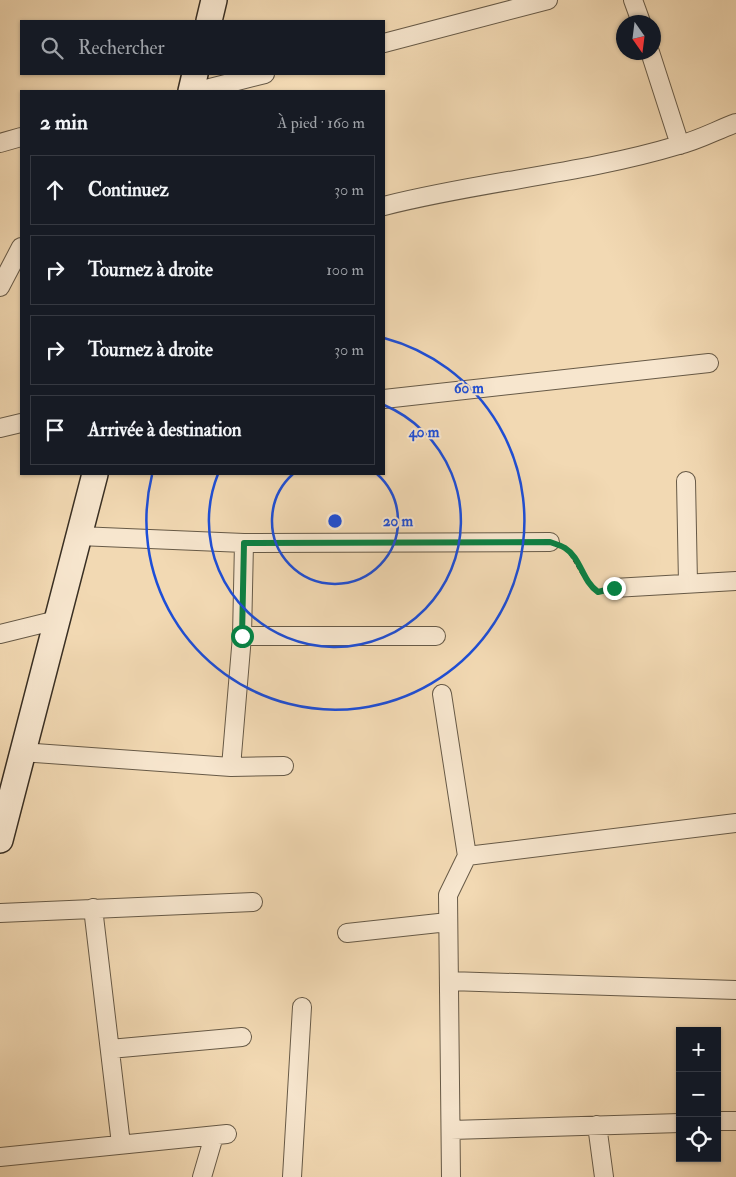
<!DOCTYPE html>
<html lang="fr">
<meta charset="utf-8">
<style>
body{margin:0;font-family:"IM FELL Double Pica",serif;background:#242831;color:#f1f3f6}
.controls{position:absolute;right:15px;bottom:15px;display:grid;overflow:hidden;border-radius:0px;box-shadow:0 1px 4px #0004}
.controls button{width:45px;height:45px;display:grid;place-items:center;padding:0;border:0;border-bottom:1px solid #363941;background:#171b24;color:#f1f3f6;font:25px sans-serif}
.compass{position:absolute;left:616px;top:15px;width:45px;height:45px;border-radius:50%;background:#171b24;box-shadow:0 1px 4px #0004;rotate:166deg}
.stop{position:absolute;width:15px;height:15px;margin:-11px;border:4px solid #0b8043;border-radius:50%;background:#fff}
.stop.end{background:#0b8043;border-color:#fff;box-shadow:0 1px 5px #0008}
.list{margin:0;padding:0;list-style:none}
h2{display:flex;justify-content:space-between;align-items:center;height:65px;margin:0;padding:0 20px;font-size:21px}
h2 small{font-size:16px;font-weight:400;color:#9ea1a6}
.list li{display:grid;grid-template-columns:32px 1fr auto;gap:15px;align-items:center;box-sizing:border-box;height:70px;margin:0 10px 10px;padding:0 10px;border:1px solid #363941;border-radius:0px}
.list b{display:block;font-size:19px;white-space:nowrap}
.list em{font-size:16px;font-style:normal;color:#9ea1a6}
.icon{flex:none;width:28px;height:28px;fill:none;stroke:currentColor;stroke-width:2;stroke-linecap:round;stroke-linejoin:round}
.map{position:relative;flex:none;width:736px;height:1177px;overflow:hidden}
.search{position:absolute;background:#171b24;box-shadow:0 1px 4px #0004;left:20px;top:20px;width:365px;height:55px;display:flex;align-items:center;gap:12px;box-sizing:border-box;padding:0 18px;border-radius:0px;color:#9ea1a6;font-size:19px}
.panel{position:absolute;background:#171b24;box-shadow:0 1px 4px #0004;left:20px;top:90px;width:365px;height:385px;border-radius:0px}
.map>svg:first-child{display:block}
.lines{fill:none;stroke-linecap:round;stroke-linejoin:round}
.minor-casing{stroke:#675a47;stroke-width:20}
.secondary-casing{stroke:#392f23;stroke-width:28}
.path{stroke:#392f23;stroke-width:3;stroke-dasharray:4 2.5;stroke-linecap:butt}
.minor{stroke:#f7e6ce;stroke-width:18}
.secondary{stroke:#f7e6ce;stroke-width:25}
.route{stroke:#0b8043;stroke-width:6}
.ring{fill:none;stroke:#1d4ed8;stroke-width:2.5}
.centre{fill:#1d4ed8;stroke:#f7e6ce;stroke-width:2.5}
.ring-label{font-size:15px;text-anchor:middle;font-weight:bold;fill:#1d4ed8;stroke:#f7e6ce;stroke-width:4;stroke-linejoin:round;paint-order:stroke}
</style>
<div class="map">
<svg width="736" height="1177" viewBox="0 0 736 1177">
<rect width="100%" height="100%" fill="#f2d9b3"/>
<filter id="stains"><feTurbulence type="fractalNoise" baseFrequency=".004" numOctaves="4"/><feColorMatrix values="0 0 0 0 .2 0 0 0 0 .09 0 0 0 0 .02 0 0 0 .5 -.17"/></filter>
<radialGradient id="worn" r=".72"><stop offset=".6" stop-color="#630" stop-opacity="0"/><stop offset="1" stop-color="#630" stop-opacity=".3"/></radialGradient>
<g class="lines">
<defs>
<path id="minor" d="M633 0 641 22
M384 43 548 0
M650 52 680 145
M198 91 265 74
M0 143 21 137
M384 206C481 181 583 174 679 145 699 140 717 130 736 123
M0 287 21 247
M384 399 709 363
M0 428 21 423
M686 481 688 583
M79 536 244 543 550 542
M614 588 736 581
M0 634 57 620
M242 636H436
M442 694 467 856
M21 752 231 767 284 766
M231 767 242 636 244 543
M93 908 121 1144
M0 913 253 902
M347 933 448 922
M449 981 736 990
M110 1049 242 1037
M717 1121H736
M597 1125 604 1177
M451 1130 680 1123
M0 1157 227 1134
M202 1177 214 1136
M292 1177 302 1007
M451 1177 448 895 467 856 736 823"/>
<path id="secondary" d="M209 21 214 0
M191 91 195 74
M0 840 95 474"/>
</defs>
<!-- minor casing -->
<use href="#minor" class="minor-casing"/>
<!-- secondary casing -->
<use href="#secondary" class="secondary-casing"/>
<!-- path -->
<path class="path" d="M567 549C576 561 585 583 596 590"/>
<!-- minor -->
<use href="#minor" class="minor"/>
<!-- secondary -->
<use href="#secondary" class="secondary"/>
</g>
<g class="lines">
<!-- route -->
<path class="route" d="M242 636 244 543 550 542C555 544 560 545 565 548 581 558 582 581 598 592L614 588"/>
</g>
<!-- distance rings -->
<g class="ring">
<path d="M377 474A63 63 0 1 1 293 474"/>
<path d="M384 405A126 126 0 1 1 218 474"/>
<path d="M384 338A189 189 0 1 1 152 475"/>
</g>
<circle cx="335" cy="521" r="8" class="centre"/>
<g class="ring-label">
<text x="469" y="393">60 m</text>
<text x="424" y="437">40 m</text>
<text x="398" y="526">20 m</text>
</g>
<rect width="100%" height="100%" filter="url(#stains)"/>
<rect width="100%" height="100%" fill="url(#worn)"/>
</svg>
<div class="controls">
<button>+</button>
<button>−</button>
<button><svg class="icon" aria-label="locate" viewBox="0 0 24 24"><circle cx="12" cy="12" r="6"/><path d="M12 2v4M12 18v4M2 12h4M18 12h4"/></svg></button>
</div>
<svg class="compass" viewBox="-18 -18 36 36"><path d="M0-13l5 13h-10z" fill="#e53935"/><path d="M0 13l5-13h-10z" fill="#9ea1a6"/></svg>
<div class="stop" style="left:242px;top:636px"></div>
<div class="stop end" style="left:614px;top:588px"></div>
<div class="search"><svg class="icon" aria-label="search" viewBox="0 0 24 24"><circle cx="10" cy="10" r="6"/><path d="M15 15l6 6"/></svg>Rechercher</div>
<section class="panel">
<h2>2 min<small>À pied · 160 m</small></h2>
<ul class="list">
<li><svg class="icon" aria-label="ahead" viewBox="0 0 24 24"><path d="M12 20V5M6 11l6-6 6 6"/></svg><div><b>Continuez</b></div><em>30 m</em></li>
<li><svg class="icon" aria-label="right" viewBox="0 0 24 24"><path d="M7 20v-9h11M14 6l5 5-5 5"/></svg><div><b>Tournez à droite</b></div><em>100 m</em></li>
<li><svg class="icon" aria-label="right" viewBox="0 0 24 24"><path d="M7 20v-9h11M14 6l5 5-5 5"/></svg><div><b>Tournez à droite</b></div><em>30 m</em></li>
<li><svg class="icon" aria-label="arrive" viewBox="0 0 24 24"><path d="M6 21V4h12l-3 4 3 4H6"/></svg><div><b>Arrivée à destination</b></div></li>
</ul>
</section>
</div>
